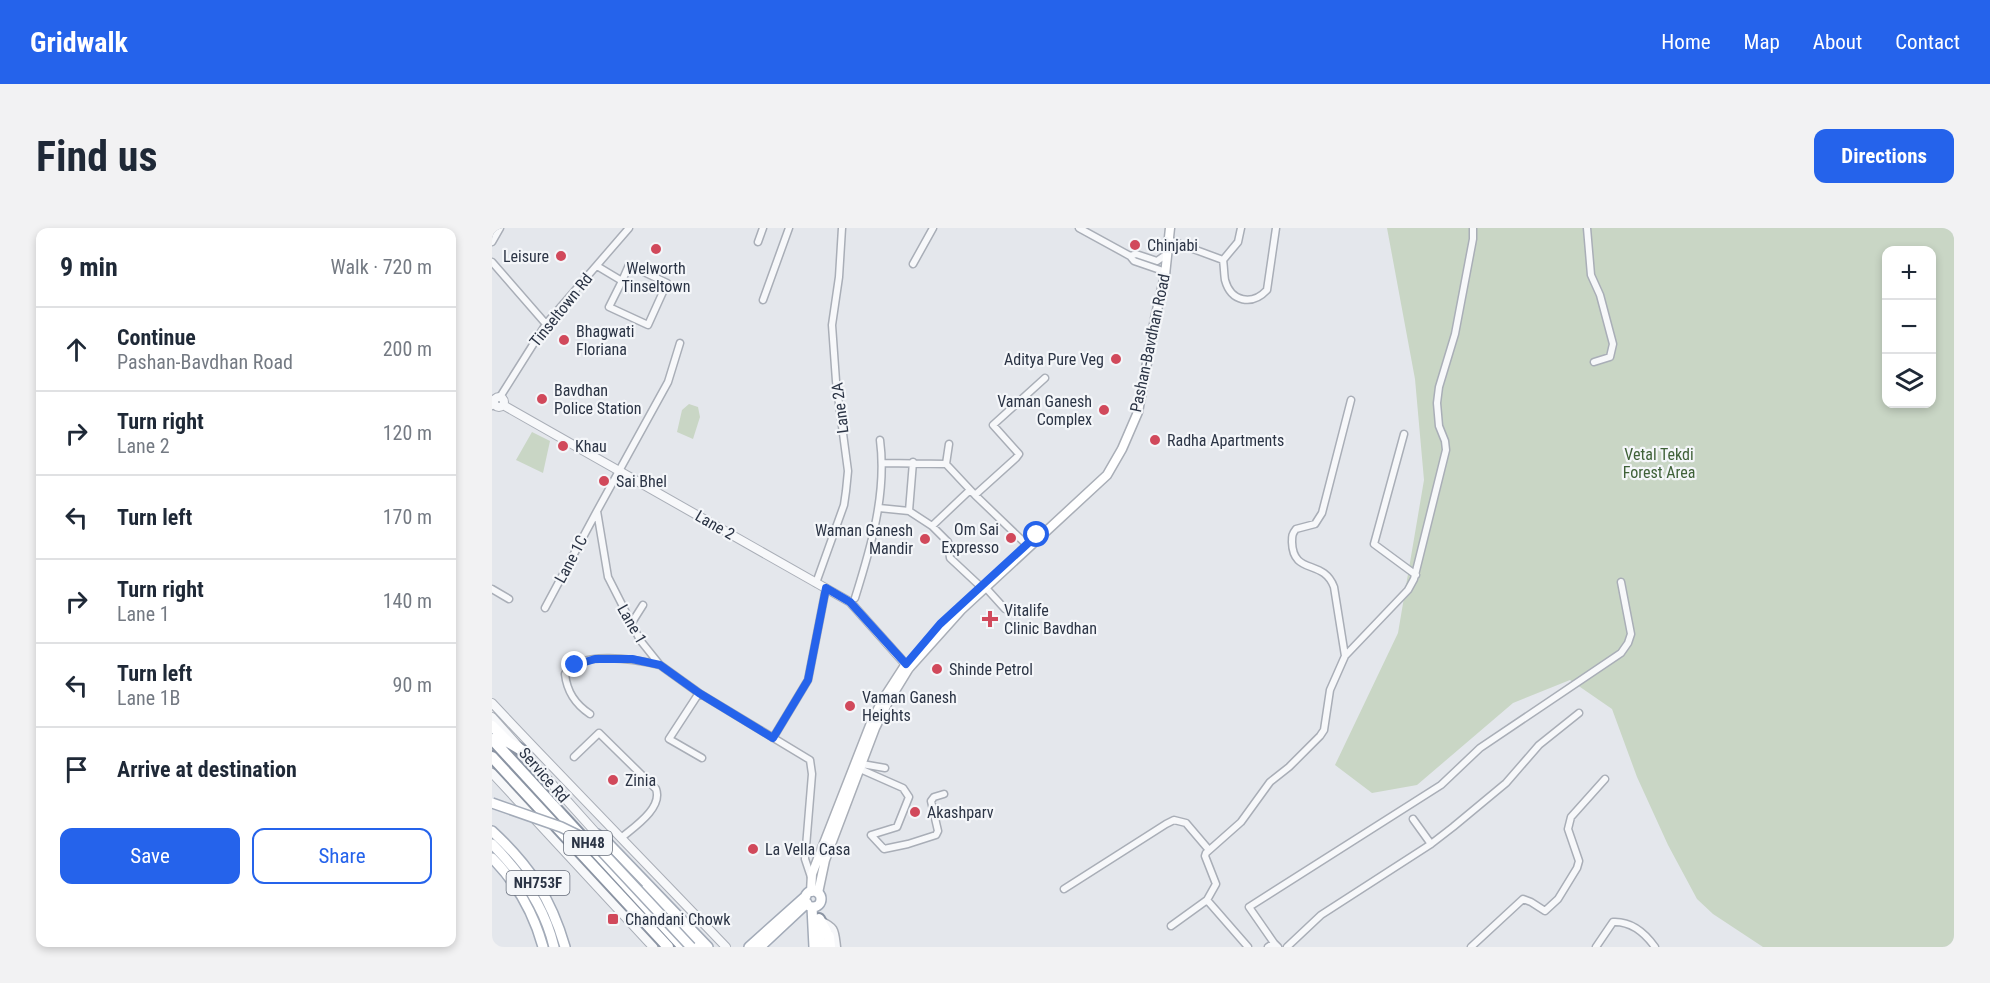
<!DOCTYPE html>
<meta charset="utf-8">
<style>
body{margin:0;font-family:"Roboto Condensed",sans-serif;background:#f2f2f3;color:#1f2937}
.controls{position:absolute;right:18px;top:18px;display:grid;overflow:hidden;border-radius:12px;box-shadow:0 3px 9px #0003}
.controls button{width:54px;height:54px;display:grid;place-items:center;padding:0;border:0;border-bottom:2px solid #e0e1e3;background:#fff;color:#1f2937;font:30px sans-serif}
.stop{position:absolute;width:18px;height:18px;margin:-14px;border:4px solid #2563eb;border-radius:50%;background:#fff}
.stop.end{background:#2563eb;border-color:#fff;box-shadow:0 2px 6px #0008}
.list{margin:0;padding:0;list-style:none}
h2{display:flex;justify-content:space-between;align-items:center;height:78px;margin:0;padding:0 24px;font-size:26px}
h2 small{font-size:20px;font-weight:400;color:#747a83}
.list li{display:grid;grid-template-columns:39px 1fr auto;gap:18px;align-items:center;box-sizing:border-box;height:84px;padding:0 24px;border-top:2px solid #e0e1e3}
.list b{display:block;font-size:22px;white-space:nowrap}
.list p{margin:0;font-size:20px;white-space:nowrap;color:#747a83}
.list em{font-size:20px;font-style:normal;color:#747a83}
.actions{display:flex;gap:12px;padding:18px 24px}
.actions a{flex:1;padding:14px 0;border:2px solid #2563eb;border-radius:12px;text-align:center;font-size:21px;color:#2563eb}
.actions .main{background:#2563eb;color:#fff}
.icon{flex:none;width:33px;height:33px;fill:none;stroke:currentColor;stroke-width:2;stroke-linecap:round;stroke-linejoin:round}
.map{position:relative;flex:none;width:1462px;height:719px;overflow:hidden;border-radius:12px}
header{display:flex;align-items:center;gap:36px;box-sizing:border-box;height:84px;padding:0 30px;background:#2563eb;color:#fff}
header strong{font-size:28px}
nav{display:flex;gap:33px;margin-inline-start:auto;font-size:21px}
.intro{display:flex;align-items:center;justify-content:space-between;box-sizing:border-box;height:144px;padding:0 36px}
h1{margin:0;font-size:42px}
.button{padding:15px 27px;border-radius:12px;background:#2563eb;color:#fff;font-size:21px;font-weight:700}
main{display:flex;gap:36px;padding:0 36px}
aside{flex:1;background:#fff;border-radius:12px;box-shadow:0 3px 9px #0003}
.map>svg:first-child{display:block}
.green{fill:#c9d6c5;fill-rule:evenodd}
.lines{fill:none;stroke-linecap:round;stroke-linejoin:round}
.minor-casing{stroke:#a9aeb7;stroke-width:9}
.tertiary-casing{stroke:#a9aeb7;stroke-width:10}
.secondary-casing{stroke:#a9aeb7;stroke-width:11}
.primary-casing{stroke:#a3abb8;stroke-width:12}
.trunk-casing{stroke:#8b94a3;stroke-width:14}
.minor{stroke:#f7f8fa;stroke-width:6}
.tertiary{stroke:#f7f8fa;stroke-width:8}
.secondary{stroke:#fff;stroke-width:8}
.primary{stroke:#fff;stroke-width:9}
.trunk{stroke:#fff;stroke-width:10}
.primary-bridge-casing{stroke:#a3abb8;stroke-width:12;stroke-linecap:butt}
.primary-bridge{stroke:#fff;stroke-width:9}
.route{stroke:#2563eb;stroke-width:8}
.poi-dot{fill:#d1495b;stroke:#f4f6f9;stroke-width:2}
.labels{text-anchor:middle;dominant-baseline:central;stroke-width:4.5;stroke-linejoin:round;paint-order:stroke}
.shield{fill:#f4f6f9;stroke:#676e7b;stroke-width:1.5}
.shield-label{font-size:15px;font-weight:bold;fill:#2b3445}
.poi-label{font-size:16px;fill:#2b3445;stroke:#f4f6f9;text-anchor:start}
.street-label{font-size:16px;fill:#2b3445;stroke:#f4f6f9}
.park-label{font-size:16px;fill:#3f6138;stroke:#f4f6f9}
</style>
<header>
<strong>Gridwalk</strong>
<nav><a>Home</a><a>Map</a><a>About</a><a>Contact</a></nav>
</header>
<div class="intro"><h1>Find us</h1><a class="button">Directions</a></div>
<main>
<aside>
<h2>9 min<small>Walk · 720 m</small></h2>
<ul class="list">
<li><svg class="icon" aria-label="ahead" viewBox="0 0 24 24"><path d="M12 20V5M6 11l6-6 6 6"/></svg><div><b>Continue</b><p>Pashan-Bavdhan Road</p></div><em>200 m</em></li>
<li><svg class="icon" aria-label="right" viewBox="0 0 24 24"><path d="M7 20v-9h11M14 6l5 5-5 5"/></svg><div><b>Turn right</b><p>Lane 2</p></div><em>120 m</em></li>
<li><svg class="icon" aria-label="left" viewBox="0 0 24 24"><path d="M17 20v-9H6M10 6l-5 5 5 5"/></svg><div><b>Turn left</b></div><em>170 m</em></li>
<li><svg class="icon" aria-label="right" viewBox="0 0 24 24"><path d="M7 20v-9h11M14 6l5 5-5 5"/></svg><div><b>Turn right</b><p>Lane 1</p></div><em>140 m</em></li>
<li><svg class="icon" aria-label="left" viewBox="0 0 24 24"><path d="M17 20v-9H6M10 6l-5 5 5 5"/></svg><div><b>Turn left</b><p>Lane 1B</p></div><em>90 m</em></li>
<li><svg class="icon" aria-label="arrive" viewBox="0 0 24 24"><path d="M6 21V4h12l-3 4 3 4H6"/></svg><div><b>Arrive at destination</b></div></li>
</ul>
<div class="actions"><a class="main">Save</a><a>Share</a></div>
</aside>
<div class="map">
<svg width="1462" height="719" viewBox="0 0 1462 719">
<rect width="100%" height="100%" fill="#e4e7ec"/>
<!-- green -->
<path class="green" d="M895 0H1462V719H1271L1221 686 1205 671 1176 617 1145 549 1120 481 1078 452 1021 475 925 557 880 565 843 537 906 405 932 252 923 151ZM1394 22H1440V176H1394Z
M197 176 206 179 208 189 201 211 185 204 190 182Z
M40 204 58 213 51 245 24 232Z"/>
<g class="lines">
<defs>
<path id="minor" d="M587 0 638 28 642 33 674 44
M749 0 746 14 731 32C732 38 732 46 733 52 739 74 760 78 775 62L784 0
M1095 0 1099 47 1108 67 1121 116 1118 129 1102 134
M677 12 731 32
M0 14 8 0
M266 14 271 0
M638 28 644 26 665 33 675 26
M0 34 54 96
M421 36 441 0
M105 38 130 53 137 37 175 55 156 97 117 79 130 53
M271 72 297 0
M188 115 176 154 105 283 116 349 148 412 168 437 207 465 318 532 320 546 313 631 319 649
M8 169 54 96 137 0
M0 178 2 176
M912 206 882 316 924 347
M391 235 454 236 483 267 534 316
M454 236 457 216
M483 267 524 230 527 226 501 197 553 150
M387 280 417 283 440 298 456 314 458 330 488 358
M417 283 421 234
M440 298 478 262
M324 355 352 277 354 263 356 243 344 153 340 97 347 49 350 0
M494 360 513 381
M0 361 17 371
M363 370C379 319 395 265 388 212
M53 380 105 283
M139 396 151 377
M853 428 842 359C831 330 801 348 800 314 800 308 800 306 804 301L823 296 830 285 859 172
M207 465 177 511 210 530
M98 486C83 476 75 464 73 446 86 421 146 432 168 437
M281 510 316 452 334 360
M82 529 107 505 164 561C171 580 142 599 129 610
M370 536 393 540
M368 541 411 560 417 569 405 599 379 607 392 621 416 616 444 607 446 603 439 573 442 569 452 566
M921 591 939 616
M572 661 674 596 682 592 694 595 717 622
M715 672 724 656 713 628 714 625 749 594 778 554 797 539 828 508 832 502 838 462 853 428 916 362 922 351 954 222 953 213 947 198 945 175 947 159 963 106 981 11V0
M328 692C344 699 343 702 345 719
M679 698 715 672 756 719
M782 715 757 679 949 557 988 520 1129 425 1136 415 1139 406 1129 354
M776 719 782 715 786 719
M795 719 829 687 939 616 961 599 1014 555 1047 517 1087 485
M979 719 1031 671 1039 674 1053 683 1066 671 1085 640 1087 633 1076 601 1079 589 1113 551
M1104 719 1121 694C1140 693 1153 705 1163 719"/>
<path id="tertiary" d="M2 174a5 5 0 1 1 10 0a5 5 0 1 1-10 0Z
M11 177 358 374 417 440
M0 475C77 557 156 637 234 719
M0 489 105 606
M0 545 161 719"/>
<path id="secondary" d="M319 664 320 646 379 495 390 473 412 439
M326 665 333 632 383 500 395 476 417 440 469 382 615 247 630 221 646 184 663 91 673 47 678 0"/>
<path id="primary" d="M0 603C37 637 59 670 73 719
M105 606 115 614 216 719
M0 616C28 644 53 680 62 719
M0 630C24 654 42 686 51 719
M153 662 206 719
M313 671a8 8 0 1 1 16 0a8 8 0 1 1-16 0Z
M320 679 322 719
M327 692 329 719
M257 719 314 668
M268 719 315 675"/>
<path id="trunk" d="M0 498 16 514 31 523
M0 511 191 719
M0 529 176 719
M327 691 337 709 338 719"/>
</defs>
<!-- minor casing -->
<use href="#minor" class="minor-casing"/>
<!-- tertiary casing -->
<use href="#tertiary" class="tertiary-casing"/>
<!-- secondary casing -->
<use href="#secondary" class="secondary-casing"/>
<!-- primary casing -->
<use href="#primary" class="primary-casing"/>
<!-- trunk casing -->
<use href="#trunk" class="trunk-casing"/>
<!-- minor -->
<use href="#minor" class="minor"/>
<!-- tertiary -->
<use href="#tertiary" class="tertiary"/>
<!-- secondary -->
<use href="#secondary" class="secondary"/>
<!-- primary -->
<use href="#primary" class="primary"/>
<!-- trunk -->
<use href="#trunk" class="trunk"/>
<defs>
<path id="primary-bridge" d="M0 575 69 599 102 615 199 719"/>
</defs>
<!-- primary-bridge casing -->
<use href="#primary-bridge" class="primary-bridge-casing"/>
<!-- primary-bridge -->
<use href="#primary-bridge" class="primary-bridge"/>
</g>
<g class="lines">
<!-- route -->
<path class="route" d="M83 437 103 431H140L168 437 207 465 281 510 316 452 334 360 358 374 414 436 448 396 545 307"/>
</g>
<!-- markers -->
<g class="poi-dot">
<circle cx="643" cy="17" r="6"/>
<circle cx="164" cy="21" r="6"/>
<circle cx="69" cy="28" r="6"/>
<circle cx="72" cy="112" r="6"/>
<circle cx="624" cy="131" r="6"/>
<circle cx="50" cy="171" r="6"/>
<circle cx="612" cy="182" r="6"/>
<circle cx="663" cy="212" r="6"/>
<circle cx="71" cy="218" r="6"/>
<circle cx="112" cy="253" r="6"/>
<circle cx="519" cy="310" r="6"/>
<circle cx="433" cy="311" r="6"/>
<path d="M495 382h6v6h6v6h-6v6h-6v-6h-6v-6h6z"/>
<circle cx="445" cy="441" r="6"/>
<circle cx="358" cy="478" r="6"/>
<circle cx="121" cy="552" r="6"/>
<circle cx="423" cy="584" r="6"/>
<circle cx="261" cy="621" r="6"/>
<rect x="115" y="685" width="12" height="12" rx="3"/>
</g>
<g class="labels">
<!-- shield labels -->
<g class="shield">
<rect x="72" y="603" width="48" height="24" rx="4.5"/>
<rect x="14.5" y="643" width="63" height="24" rx="4.5"/>
</g>
<g class="shield-label">
<text x="96" y="615">NH48</text>
<text x="46" y="655">NH753F</text>
</g>
<!-- poi labels -->
<g class="poi-label">
<text x="655" y="17">Chinjabi</text>
<text x="57" y="28" text-anchor="end">Leisure</text>
<text x="164" y="40" text-anchor="middle">Welworth<tspan x="164" dy="18">Tinseltown</tspan></text>
<text x="84" y="103">Bhagwati<tspan x="84" dy="18">Floriana</tspan></text>
<text x="612" y="131" text-anchor="end">Aditya Pure Veg</text>
<text x="62" y="162">Bavdhan<tspan x="62" dy="18">Police Station</tspan></text>
<text x="600" y="173" text-anchor="end">Vaman Ganesh<tspan x="600" dy="18">Complex</tspan></text>
<text x="675" y="212">Radha Apartments</text>
<text x="83" y="218">Khau</text>
<text x="124" y="253">Sai Bhel</text>
<text x="507" y="301" text-anchor="end">Om Sai<tspan x="507" dy="18">Expresso</tspan></text>
<text x="421" y="302" text-anchor="end">Waman Ganesh<tspan x="421" dy="18">Mandir</tspan></text>
<text x="512" y="382">Vitalife<tspan x="512" dy="18">Clinic Bavdhan</tspan></text>
<text x="457" y="441">Shinde Petrol</text>
<text x="370" y="469">Vaman Ganesh<tspan x="370" dy="18">Heights</tspan></text>
<text x="133" y="552">Zinia</text>
<text x="435" y="584">Akashparv</text>
<text x="273" y="621">La Vella Casa</text>
<text x="133" y="691">Chandani Chowk</text>
</g>
<!-- street labels -->
<g class="street-label">
<text transform="translate(69 82) rotate(-51)">Tinseltown Rd</text>
<text transform="translate(658 115) rotate(-78)">Pashan-Bavdhan Road</text>
<text transform="translate(348 180) rotate(-97)">Lane 2A</text>
<text transform="translate(223 297) rotate(30)">Lane 2</text>
<text transform="translate(79 331) rotate(-62)">Lane 1C</text>
<text transform="translate(140 396) rotate(60)">Lane 1</text>
<text transform="translate(52 547) rotate(49)">Service Rd</text>
</g>
<!-- park labels -->
<g class="park-label">
<text x="1167" y="226">Vetal Tekdi<tspan x="1167" dy="18">Forest Area</tspan></text>
</g>
</g>
</svg>
<div class="controls">
<button>+</button>
<button>−</button>
<button><svg class="icon" aria-label="layers" viewBox="0 0 24 24"><path d="M12 4l9 5-9 5-9-5zM3 14l9 5 9-5"/></svg></button>
</div>
<div class="stop" style="left:545px;top:307px"></div>
<div class="stop end" style="left:83px;top:437px"></div>
</div>
</main>
